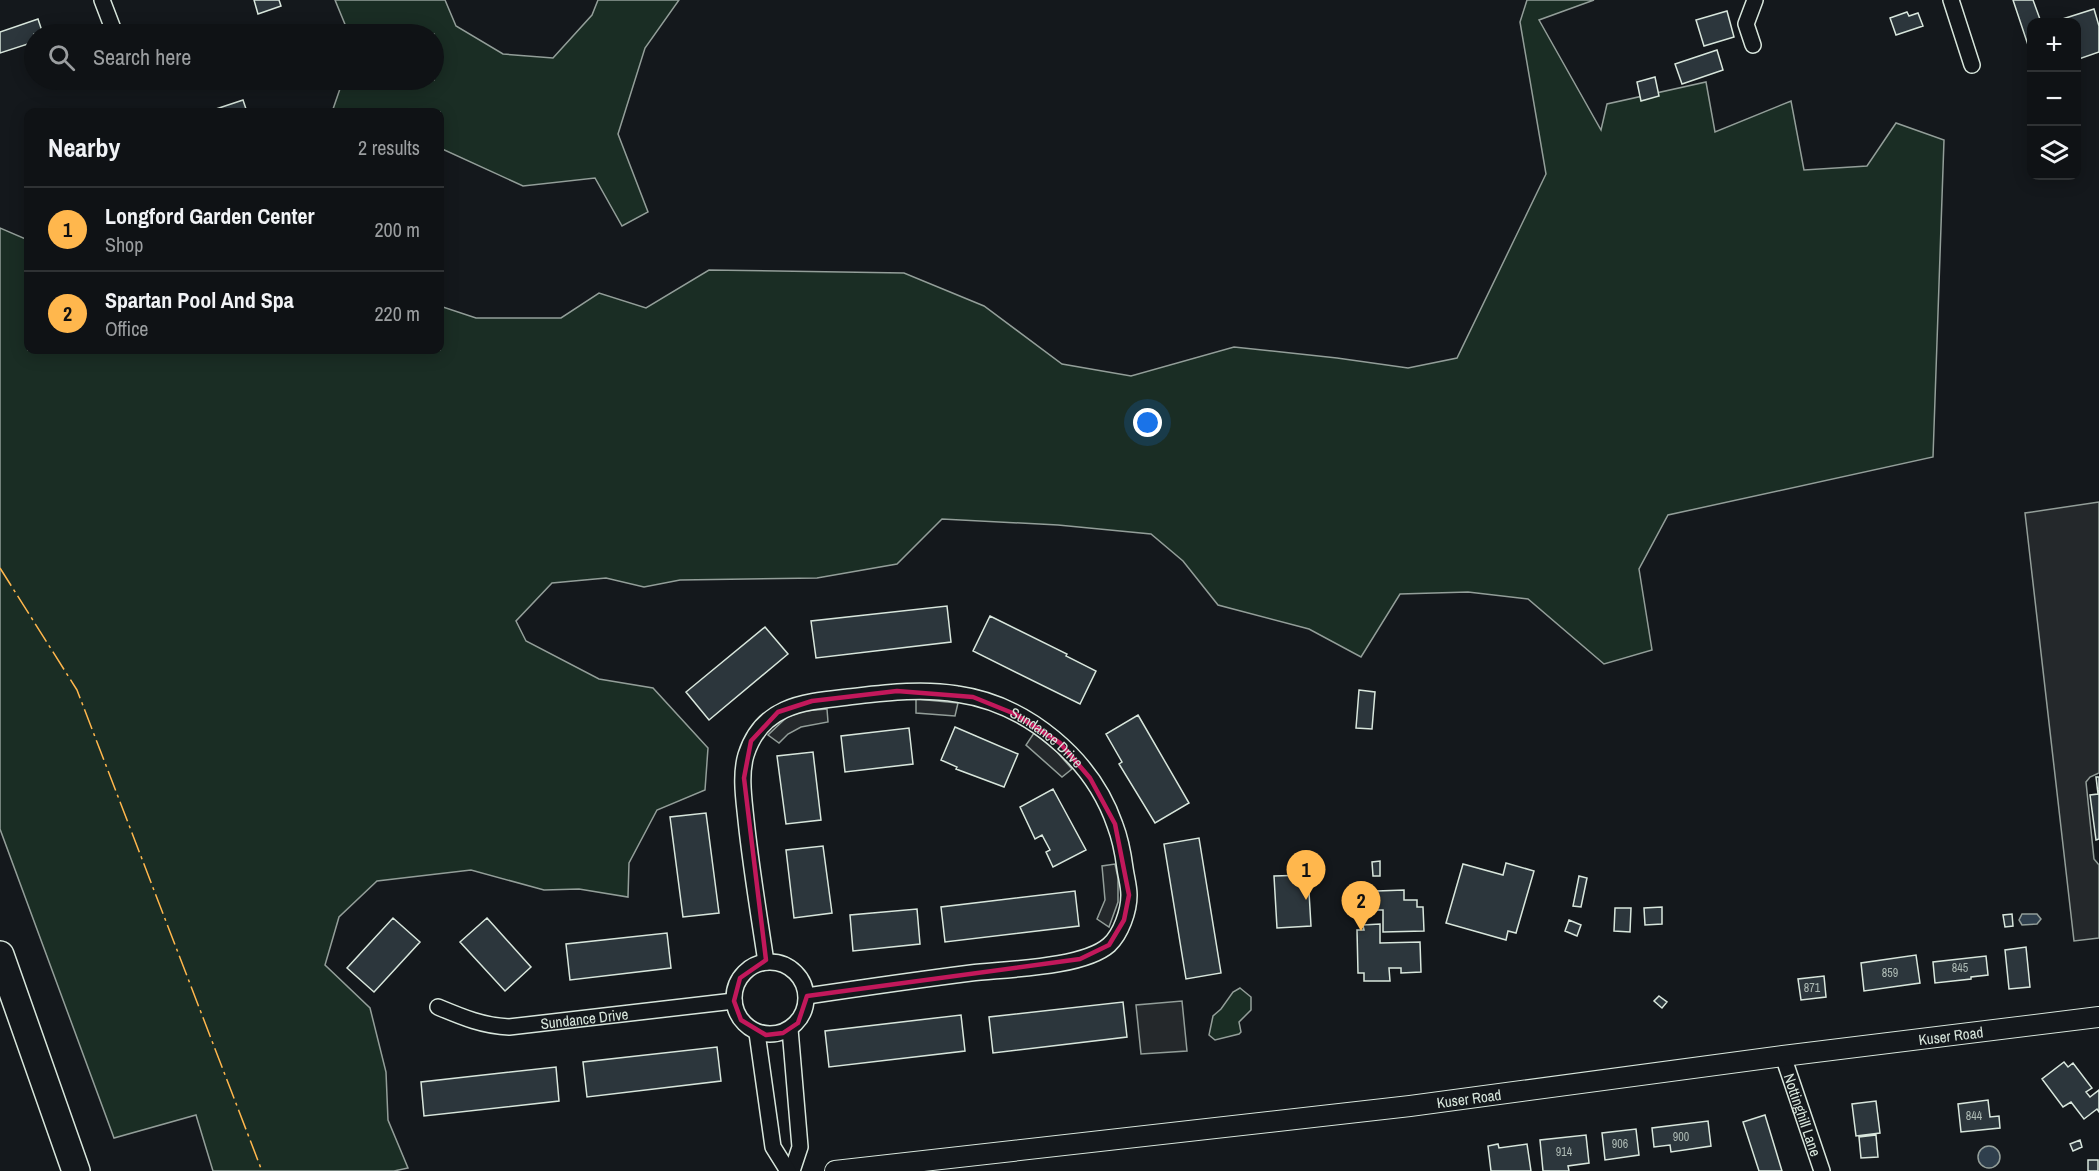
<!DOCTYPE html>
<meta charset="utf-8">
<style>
body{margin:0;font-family:"Archivo Narrow",sans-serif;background:#181b1e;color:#f1f3f6}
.controls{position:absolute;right:18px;top:18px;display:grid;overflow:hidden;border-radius:12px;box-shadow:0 3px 15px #0003}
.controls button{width:54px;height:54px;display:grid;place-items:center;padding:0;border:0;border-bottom:2px solid #2f3234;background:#0f1215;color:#f1f3f6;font:30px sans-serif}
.you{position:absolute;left:1148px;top:423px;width:21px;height:21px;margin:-15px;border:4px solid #fff;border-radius:50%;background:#1a73e8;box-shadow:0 0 0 9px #1a73e833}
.badge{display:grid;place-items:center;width:39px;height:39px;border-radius:50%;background:#ffb74d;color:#111;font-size:20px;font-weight:700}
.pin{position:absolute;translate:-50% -50px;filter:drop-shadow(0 2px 3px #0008)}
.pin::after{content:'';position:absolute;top:32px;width:21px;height:18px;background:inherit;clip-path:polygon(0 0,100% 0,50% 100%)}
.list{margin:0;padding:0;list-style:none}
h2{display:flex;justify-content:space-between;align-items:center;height:78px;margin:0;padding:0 24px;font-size:26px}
h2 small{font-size:20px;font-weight:400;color:#9b9ea0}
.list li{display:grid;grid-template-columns:39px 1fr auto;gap:18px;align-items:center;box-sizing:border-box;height:84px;padding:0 24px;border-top:2px solid #2f3234}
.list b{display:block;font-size:22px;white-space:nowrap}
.list p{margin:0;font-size:20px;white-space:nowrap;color:#9b9ea0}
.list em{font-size:20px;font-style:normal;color:#9b9ea0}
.icon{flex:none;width:33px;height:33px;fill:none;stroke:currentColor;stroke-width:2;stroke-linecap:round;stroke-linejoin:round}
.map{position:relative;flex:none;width:2099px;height:1171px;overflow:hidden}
.search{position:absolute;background:#0f1215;box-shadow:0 3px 15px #0003;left:24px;top:24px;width:420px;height:66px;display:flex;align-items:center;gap:15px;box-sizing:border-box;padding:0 21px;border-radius:33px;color:#9b9ea0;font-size:22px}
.panel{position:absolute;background:#0f1215;box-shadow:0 3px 15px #0003;left:24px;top:108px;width:420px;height:246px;border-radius:12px}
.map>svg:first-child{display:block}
.green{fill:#1a2d24;stroke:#939e99;stroke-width:1.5}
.parking{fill:#24282b;stroke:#939e99;stroke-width:1.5}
.water{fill:#2f3f4d;stroke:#939e99;stroke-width:1.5}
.building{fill:#2c363c;stroke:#d8e6dc;stroke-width:1.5}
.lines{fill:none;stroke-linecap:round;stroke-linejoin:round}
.minor-casing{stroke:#d8e6dc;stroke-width:18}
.tertiary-casing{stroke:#d8e6dc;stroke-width:22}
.motorway-casing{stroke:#d8e6dc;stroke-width:30}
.minor{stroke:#14181c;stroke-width:15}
.tertiary{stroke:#14181c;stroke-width:20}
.motorway{stroke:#14181c;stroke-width:27}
.power{stroke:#ffb74d;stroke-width:1.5;stroke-dasharray:21 4.5 3 4.5;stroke-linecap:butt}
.marked{fill:none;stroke:#c2185b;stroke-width:4.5;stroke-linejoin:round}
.labels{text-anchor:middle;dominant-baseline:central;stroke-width:4.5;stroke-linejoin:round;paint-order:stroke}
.number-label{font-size:12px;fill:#adbab4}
.street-label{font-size:15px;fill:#d8e6dc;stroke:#14181c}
</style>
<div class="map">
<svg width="2099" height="1171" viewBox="0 0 2099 1171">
<rect width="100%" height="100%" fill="#14181c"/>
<!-- green -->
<path class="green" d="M335 0H445L456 26 503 54 553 58 592 15 598 0H679L645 48 618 134 648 212 622 226 595 178 523 186 440 148V112H332L343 80H434V34H349Z
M1527 0H1594L1539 20 1601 130 1607 104 1706 82 1715 132 1791 101 1804 170 1867 166 1896 123 1944 140 1933 457 1668 515 1639 569 1652 650 1604 664 1528 599 1468 592 1400 594 1361 657 1309 629 1218 605 1183 561 1151 534 1058 525 942 519 897 564 817 578 680 580 644 587 606 578 552 583 516 621 526 641 599 679 653 688 708 748 705 790 657 810 629 863 628 897 579 889 544 890 471 870 377 881 339 917 325 965 370 1008 386 1072 388 1120 408 1168 394 1171H213L196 1115 114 1138 0 829V228L28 240V350H440V306L476 318H561L599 293 646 308 709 270 904 273 984 306 1062 364 1131 376 1234 347 1337 358 1408 368 1457 358 1546 174 1520 22Z
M1240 988 1251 997V1010L1239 1022 1241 1032 1239 1034 1215 1040 1209 1035 1213 1016 1221 1009 1233 992Z"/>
<!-- parking -->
<path class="parking" d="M2099 502V773L2090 777 2086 782 2094 859 2099 865V938L2074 941 2025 513Z
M916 699 958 703 955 716 916 713Z
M827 709 828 722 801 727 788 734 779 743 768 735 787 717 804 711Z
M1034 733 1057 752 1072 769 1062 777 1026 745Z
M1115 864 1118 878V902L1109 927 1097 919 1105 900 1102 866Z
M1182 1001 1187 1051 1141 1054 1136 1005Z"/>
<!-- water -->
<path class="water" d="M2022 914H2037L2041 919 2037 924 2022 925 2019 920Z
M1978 1157a11 11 0 1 1 22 0a11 11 0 1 1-22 0Z"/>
<!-- building -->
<path class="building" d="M254 0H279L281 6 258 14Z
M2013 0H2033L2041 22H2032V57Z
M2094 9 2099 26V52L2076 60V22H2053Z
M1727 11 1734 37 1704 46 1696 20Z
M1907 12 1909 16 1918 13 1923 26 1896 35 1890 18Z
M38 19 43 34H34V42L0 53V32Z
M1717 50 1723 70 1682 84 1675 64Z
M1655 77 1659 96 1641 101 1637 82Z
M243 100 247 112H207Z
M947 606 951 642 816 658 811 621Z
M990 616 1067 654 1066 656 1096 671 1080 704 973 651Z
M765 627 788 654 709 720 686 692Z
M1359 690 1375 692 1372 729 1356 728Z
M1138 715 1189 803 1155 823 1119 764 1122 762 1106 734Z
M955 727 1018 754 1004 787 956 769 957 767 941 760Z
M909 728 913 764 845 772 841 736Z
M813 752 821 820 786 824 777 756Z
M2096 777H2099V839L2096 840 2090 795 2098 794Z
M1053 789 1086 850 1053 867 1046 852 1050 850 1042 835 1035 839 1020 807Z
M706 813 719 913 683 917 670 817Z
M1199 838 1221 973 1186 979 1164 844Z
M823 846 832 913 794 918 786 850Z
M1380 861V876H1373L1372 862Z
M1506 863 1534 871 1516 933 1508 931 1506 940 1446 923 1463 864 1503 875Z
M1308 875 1311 926 1277 928 1274 876Z
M1579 876 1587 878 1581 907 1573 906Z
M1404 890V900H1417V907H1423L1424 931 1383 932V910H1377V891Z
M1075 891 1079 926 945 942 941 907Z
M1662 907V924L1645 925 1644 908Z
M1615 908H1631L1630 932 1614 931Z
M917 909 920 944 853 951 850 915Z
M2012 914 2013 926 2005 927 2003 915Z
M393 918 420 942 374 992 347 968Z
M487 918 531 967 505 991 460 942Z
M1569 920 1581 925 1577 936 1565 931Z
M1380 924V943L1420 942 1421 972 1401 973V968H1389L1390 981H1364V973H1358L1357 930H1364L1363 925Z
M667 933 671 968 570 980 566 944Z
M2026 947 2030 987 2009 989 2005 950Z
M1916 955 1920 983 1864 991 1861 963Z
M1986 956 1988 975 1971 977V979L1935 983 1933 962Z
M1824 976 1826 997 1801 1000 1798 979Z
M1659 996 1667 1002 1662 1008 1654 1001Z
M1123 1002 1127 1037 993 1053 989 1017Z
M961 1015 965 1051 829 1067 825 1031Z
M717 1047 721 1081 587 1097 583 1062Z
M2064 1062 2068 1067 2073 1063 2092 1088 2086 1092 2090 1097 2099 1090V1112L2097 1109 2084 1119 2071 1102 2063 1107 2042 1079Z
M556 1067 559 1101 424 1116 421 1082Z
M1988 1100 1990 1117 1999 1116 2000 1128 1961 1132 1958 1104Z
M1876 1101 1880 1133 1856 1136 1852 1104Z
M1765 1115 1782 1171H1759L1743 1122Z
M1708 1121 1711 1146 1671 1152 1670 1145 1654 1147 1652 1128Z
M1636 1129 1639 1155 1605 1160 1602 1133Z
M1586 1135 1589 1163 1568 1166 1569 1171H1543L1540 1140Z
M1876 1135 1878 1157 1861 1158 1859 1137Z
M2080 1140 2082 1147 2073 1151 2070 1144Z
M1498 1144 1499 1148 1527 1144 1531 1171H1491L1488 1146Z
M2088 1160H2098V1171H2088Z"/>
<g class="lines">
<defs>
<g id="minor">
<path d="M102 0 115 34"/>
<path d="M1951 0 1972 65"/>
<path d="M1753 45 1746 24 1755 0"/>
<circle cx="770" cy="998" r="36"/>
<path id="s1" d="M766 962C759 915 751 868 746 820 744 800 740 775 746 755 762 705 803 702 848 697 884 693 921 688 957 694 1027 704 1092 758 1115 825 1120 838 1123 853 1125 868 1126 876 1129 886 1129 895 1129 911 1121 934 1109 945 1083 968 1006 969 971 973 916 980 861 988 807 996"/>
<path id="s2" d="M438 1007C462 1017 483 1026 509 1027L734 1001"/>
<path d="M790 1029 800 1147 792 1171"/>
<path d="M757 1033 773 1147 788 1171"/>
<path id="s3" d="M1783 1056 1822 1171"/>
</g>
<g id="tertiary">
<path id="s4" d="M835 1171 1410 1106 1783 1056 2099 1017"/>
</g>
<path id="motorway" d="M0 955 76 1171"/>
</defs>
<!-- minor casing -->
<use href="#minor" class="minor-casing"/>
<!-- tertiary casing -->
<use href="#tertiary" class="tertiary-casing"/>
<!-- motorway casing -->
<use href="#motorway" class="motorway-casing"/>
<!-- minor -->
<use href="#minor" class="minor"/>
<!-- tertiary -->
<use href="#tertiary" class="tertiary"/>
<!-- motorway -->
<use href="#motorway" class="motorway"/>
<!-- power -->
<path class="power" d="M0 568 77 690 262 1171"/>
</g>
<!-- marked area -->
<path class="marked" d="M897 691 973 697 1015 714 1060 743 1090 778 1115 824 1129 895 1124 920 1109 945 1080 959 807 996 798 1023 783 1033 766 1035 741 1020 734 1001 740 978 766 960 744 778 751 741 778 712 812 701Z"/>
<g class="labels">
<!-- number labels -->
<g class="number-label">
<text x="1960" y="968">845</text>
<text x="1890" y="973">859</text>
<text x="1812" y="988">871</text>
<text x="1974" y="1116">844</text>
<text x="1681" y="1137">900</text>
<text x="1620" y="1144">906</text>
<text x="1564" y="1152">914</text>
</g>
<!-- street labels -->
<g class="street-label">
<text stroke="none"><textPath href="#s1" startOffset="546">Sundance Drive</textPath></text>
<text stroke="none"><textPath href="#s2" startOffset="150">Sundance Drive</textPath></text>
<text stroke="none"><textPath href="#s4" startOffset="1124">Kuser Road</textPath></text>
<text stroke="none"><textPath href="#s4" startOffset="638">Kuser Road</textPath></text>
<text stroke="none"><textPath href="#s3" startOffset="62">Nottinghill Lane</textPath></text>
</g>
</g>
</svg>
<div class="controls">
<button>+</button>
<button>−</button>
<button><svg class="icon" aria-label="layers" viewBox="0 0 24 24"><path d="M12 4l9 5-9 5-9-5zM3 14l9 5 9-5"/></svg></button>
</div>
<div class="you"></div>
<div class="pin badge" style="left:1306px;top:900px">1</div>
<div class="pin badge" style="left:1361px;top:931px">2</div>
<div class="search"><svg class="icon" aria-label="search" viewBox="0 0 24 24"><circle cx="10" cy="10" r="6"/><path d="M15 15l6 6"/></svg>Search here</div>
<section class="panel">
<h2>Nearby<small>2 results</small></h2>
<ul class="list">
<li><span class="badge">1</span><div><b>Longford Garden Center</b><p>Shop</p></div><em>200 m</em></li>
<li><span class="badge">2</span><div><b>Spartan Pool And Spa</b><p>Office</p></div><em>220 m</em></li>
</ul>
</section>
</div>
